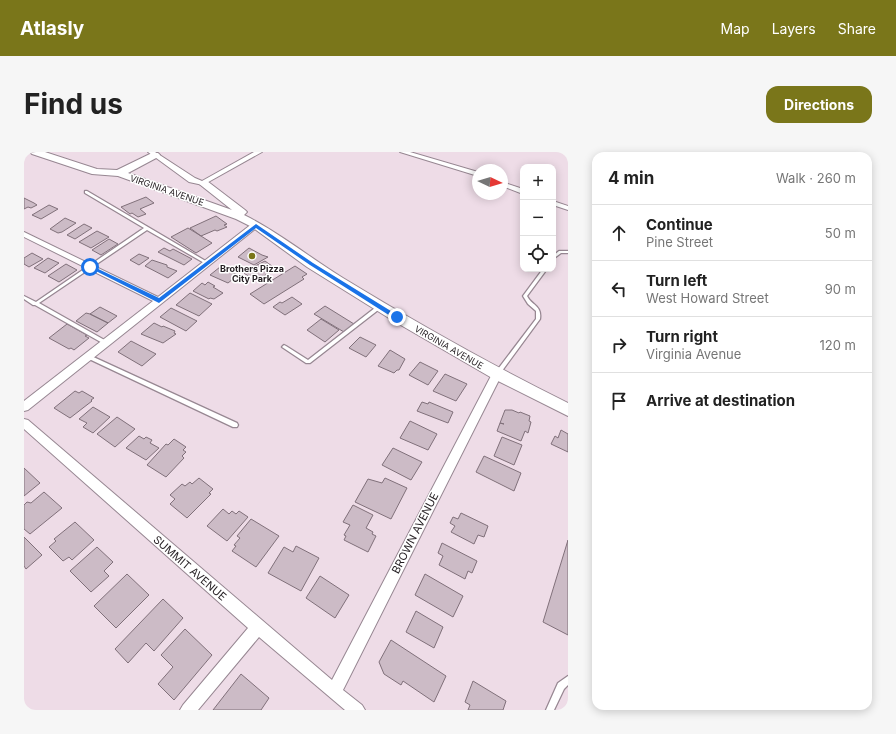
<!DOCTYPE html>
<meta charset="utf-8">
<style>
body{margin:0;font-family:Inter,sans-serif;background:#f6f6f6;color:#222}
.controls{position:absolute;right:12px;top:12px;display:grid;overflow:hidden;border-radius:8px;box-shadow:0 2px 10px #0003}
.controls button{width:36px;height:36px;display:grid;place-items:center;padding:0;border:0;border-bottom:1px solid #e0e0e0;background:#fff;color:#222;font:20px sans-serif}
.compass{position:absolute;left:448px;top:12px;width:36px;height:36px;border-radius:50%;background:#fff;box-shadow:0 2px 10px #0003;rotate:94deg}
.stop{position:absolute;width:12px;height:12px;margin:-9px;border:3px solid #1a73e8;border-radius:50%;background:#fff}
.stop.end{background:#1a73e8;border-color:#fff;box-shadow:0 1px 4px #0008}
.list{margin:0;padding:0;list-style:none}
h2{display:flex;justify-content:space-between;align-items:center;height:52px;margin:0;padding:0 16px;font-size:17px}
h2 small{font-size:13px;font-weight:400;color:#767676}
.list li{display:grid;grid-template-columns:26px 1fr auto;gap:12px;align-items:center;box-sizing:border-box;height:56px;padding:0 16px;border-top:1px solid #e0e0e0}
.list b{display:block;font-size:15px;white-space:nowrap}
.list p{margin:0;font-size:13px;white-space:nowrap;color:#767676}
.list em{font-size:13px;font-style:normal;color:#767676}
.icon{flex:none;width:22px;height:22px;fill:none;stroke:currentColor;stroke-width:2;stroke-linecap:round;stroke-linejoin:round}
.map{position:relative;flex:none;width:544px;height:558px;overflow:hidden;border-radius:12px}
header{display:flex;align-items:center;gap:24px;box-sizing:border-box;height:56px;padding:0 20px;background:#7a761a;color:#fff}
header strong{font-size:19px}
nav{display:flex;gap:22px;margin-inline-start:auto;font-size:14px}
.intro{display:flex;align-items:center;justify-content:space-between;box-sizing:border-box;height:96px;padding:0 24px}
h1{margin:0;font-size:28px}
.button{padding:10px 18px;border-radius:12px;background:#7a761a;color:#fff;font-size:14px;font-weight:700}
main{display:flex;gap:24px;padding:0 24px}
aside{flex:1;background:#fff;border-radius:12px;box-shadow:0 2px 10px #0003}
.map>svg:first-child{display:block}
.building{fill:#ccbbc6;stroke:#80707a}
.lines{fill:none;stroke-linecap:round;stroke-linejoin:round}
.lane-casing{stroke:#978792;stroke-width:2.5}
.street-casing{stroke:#978792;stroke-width:2}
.secondary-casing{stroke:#978792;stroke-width:2}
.lane{fill:#fff;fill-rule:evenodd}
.street{fill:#fff;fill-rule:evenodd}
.secondary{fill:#fff;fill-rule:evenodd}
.route{fill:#1a73e8}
.poi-dot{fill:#7a761a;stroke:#fff;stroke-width:1.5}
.labels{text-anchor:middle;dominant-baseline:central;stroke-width:3;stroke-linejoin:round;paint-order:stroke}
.far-street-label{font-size:9px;fill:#241e22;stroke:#fff}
.far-poi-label{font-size:9px;font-weight:bold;fill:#241e22;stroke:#fff}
.street-label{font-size:11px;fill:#241e22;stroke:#fff}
</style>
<header>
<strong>Atlasly</strong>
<nav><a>Map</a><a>Layers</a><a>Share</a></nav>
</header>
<div class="intro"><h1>Find us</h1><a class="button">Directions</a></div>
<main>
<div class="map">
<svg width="544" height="558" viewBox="0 0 544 558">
<rect width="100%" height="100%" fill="#eedce7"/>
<!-- building -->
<path class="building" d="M122 45 130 51 116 57 122 62 114 65 108 61 106 62 97 55Z
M0 46 10 51 13 53 7 56 4 55 0 57Z
M25 53 34 57 17 67 8 63Z
M192 64 203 72 200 73 203 75 193 79 191 78 177 84 166 76Z
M41 66 52 71 38 80 34 81 26 77Z
M60 72 68 76 51 87 43 83Z
M164 76 177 84 188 91 172 101 147 85Z
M73 79 85 85 67 96 55 90Z
M85 87 94 92 77 103 68 98Z
M140 96 146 99 149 97 168 107 160 113 134 100Z
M225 96 238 103 244 105 230 113 214 105Z
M8 101 19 107 5 115 0 112V106Z
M115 102 125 106 115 113 106 108Z
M24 106 35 111 21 121 10 116Z
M128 108 143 113V115L153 119 144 126 121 114Z
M241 109 252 117 231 129 220 121 222 120 221 119Z
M42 112 53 118 35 130 24 124Z
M271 114 283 122 278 125 280 127 240 152 226 142Z
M196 115 214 123 204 131 186 123Z
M184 130 191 134 189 135 199 141 190 147 186 146 185 147 169 139 178 131 181 133Z
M166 141 188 152 175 164 152 153Z
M268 145 278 152 261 163 249 155 256 150 258 151Z
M301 154 330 172 320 180 290 162Z
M76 155 93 164 84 171 66 162Z
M147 156 173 169 162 179 136 165Z
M62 161 66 162 84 171 73 180 52 169Z
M297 167 315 178 301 190 283 178Z
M130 171 138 175 139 174 151 179 150 181 152 182 139 191 117 182Z
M43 172 63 183 61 184 65 186 50 198 47 196 45 197 25 186Z
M336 185 352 193 342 205 325 196Z
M107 189 132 202 118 214 94 200Z
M366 198 381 207 375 218H373L370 221 354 214Z
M396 210 414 219 404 233 385 223Z
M421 222 443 232 432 249 409 239Z
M51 239 55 241 58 239 70 246 67 248 68 249 46 266 30 256Z
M398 250 404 252 405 250 429 260 424 271 393 259Z
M69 255 86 265 69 281 59 275 63 271 55 267Z
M481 258H488L495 261 496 260 506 264 505 269 507 270 504 281 501 279 497 289 473 279 476 271 480 272 476 271Z
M93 265 111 277 91 295 73 282Z
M386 269 413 282 404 298 376 286Z
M537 278 544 282V300L527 292 531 284 534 286Z
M115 284 120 287 122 285 128 288 126 291 135 296 122 308 102 296Z
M478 285 498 293 490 313 470 304Z
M150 287 162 295 159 298 162 300 158 304 160 306 142 325 123 313 142 292 144 293Z
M369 296 398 310 387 328 358 313Z
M460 304 497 321 490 339 452 320Z
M0 316 16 331 0 344Z
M175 326 189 337 185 341 187 342 163 366 146 352 151 347 146 343 158 332 161 334 166 330 168 332Z
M361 326 383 336 367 367 331 350 344 327 358 331Z
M20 340 38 356 6 382 0 377V353L3 350 7 351Z
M329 353 349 363 342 376 349 380 348 382 352 384 344 400 320 388 322 384 320 383 326 373 319 370Z
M199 357 205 362 208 359 212 362 215 359 224 365 203 389 183 374Z
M437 361 464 374 460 385 454 383 450 392 427 380 431 374 426 371 429 365 434 367Z
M227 367 255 384 232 415 208 399 212 394 210 393 216 386 213 384Z
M51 370 70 388 48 408 45 405 39 409 25 395 32 389 30 387Z
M0 385 18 403 2 417 0 414Z
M544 388V483L519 470Z
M418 391 453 409 448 421 444 419 441 427 415 413 419 404 414 401Z
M272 394 295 406 277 439 244 421 260 395 269 400Z
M73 395 89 410 80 419 85 424 67 440 46 419Z
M103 422 125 443 92 476 70 454Z
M401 422 439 444 429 465 391 443Z
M296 424 325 443 311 466 282 446Z
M139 447 159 466 130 499 122 491 104 511 91 497Z
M392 459 419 475 410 496 382 480Z
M161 477 188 503 150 548 134 532 149 515 137 503Z
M367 488 422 524 410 550 379 529 377 533 360 522 355 510Z
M217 522 245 546 237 558H189Z
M449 529 482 549 479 558H444L446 553 441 550Z"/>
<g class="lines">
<defs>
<path id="lane" d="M61 39H63L185 111 183 112H182L123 78 15 151 84 190V192L82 193 11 153H9L0 147V144L12 150 120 76 61 41Z
M535 99H544V101H537L529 107V104Z
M519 117H523L503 144C508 154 518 153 516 167L475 223H471L470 222 471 221 512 167V159L504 152 499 144Z
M356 152 358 154V155L286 211H282L258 195 260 193 262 194 284 208Z
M65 203 213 271 214 273 213 275H209L63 206V205Z
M544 524V533L540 537 530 558H522L534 531Z"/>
<path id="street" d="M124 0H131L171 26 178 29 230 0H238L179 33 165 30Z
M376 0H386L454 20V24Z
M478 30 499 37V42L478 34Z
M529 49 544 54V58L529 53Z
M229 71H232L236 73 4 258 0 259V249L129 149 0 85V80L134 145Z
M473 218 477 219 478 222 319 538 338 553 341 558H321L235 485 174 558H156L159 553 224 476 0 277V267L4 268 308 528 468 222 469 219Z"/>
<path id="secondary" d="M6 0H21L73 17 93 18 128 1H134L136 3 134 5 104 21 208 58 174 31 175 29H183L221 58 223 60 220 63C255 80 286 106 319 126 393 171 467 213 544 251V264L468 226 368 168 283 115 228 75 212 67 94 24 68 22 8 2Z"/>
</defs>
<!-- lane casing -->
<use href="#lane" class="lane-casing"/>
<!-- street casing -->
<use href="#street" class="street-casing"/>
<!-- secondary casing -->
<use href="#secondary" class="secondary-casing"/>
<!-- lane -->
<use href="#lane" class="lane"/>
<!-- street -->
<use href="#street" class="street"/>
<!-- secondary -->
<use href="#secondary" class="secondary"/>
</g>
<!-- route -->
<path class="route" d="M232 72 289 111 375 164V167H371L286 113 232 76 135 151 64 115 68 114 135 146Z"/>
<!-- markers -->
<circle class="poi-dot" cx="228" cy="104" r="4"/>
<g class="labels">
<!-- far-street labels -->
<g class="far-street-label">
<text transform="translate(143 38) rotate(19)">VIRGINIA AVENUE</text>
<text transform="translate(425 195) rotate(30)">VIRGINIA AVENUE</text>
</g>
<!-- far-poi labels -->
<g class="far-poi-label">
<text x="228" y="116">Brothers Pizza<tspan x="228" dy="10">City Park</tspan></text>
</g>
<!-- street labels -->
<g class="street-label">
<text transform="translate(391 381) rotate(-63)">BROWN AVENUE</text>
<text transform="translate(166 416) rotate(41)">SUMMIT AVENUE</text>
</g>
</g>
</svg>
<div class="controls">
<button>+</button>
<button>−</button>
<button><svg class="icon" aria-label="locate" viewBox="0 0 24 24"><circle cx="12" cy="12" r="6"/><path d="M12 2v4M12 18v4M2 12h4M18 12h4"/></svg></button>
</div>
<svg class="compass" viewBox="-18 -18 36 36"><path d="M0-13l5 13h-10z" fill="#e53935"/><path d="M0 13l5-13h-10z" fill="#767676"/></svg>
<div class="stop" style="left:66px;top:115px"></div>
<div class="stop end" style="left:373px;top:165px"></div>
</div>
<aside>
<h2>4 min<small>Walk · 260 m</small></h2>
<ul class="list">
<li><svg class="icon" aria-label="ahead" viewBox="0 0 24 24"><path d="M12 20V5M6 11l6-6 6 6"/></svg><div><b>Continue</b><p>Pine Street</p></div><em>50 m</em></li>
<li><svg class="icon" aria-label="left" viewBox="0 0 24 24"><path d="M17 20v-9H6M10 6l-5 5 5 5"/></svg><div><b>Turn left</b><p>West Howard Street</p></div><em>90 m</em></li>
<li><svg class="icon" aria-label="right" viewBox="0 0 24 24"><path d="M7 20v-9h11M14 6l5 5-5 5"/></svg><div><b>Turn right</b><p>Virginia Avenue</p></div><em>120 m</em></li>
<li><svg class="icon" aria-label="arrive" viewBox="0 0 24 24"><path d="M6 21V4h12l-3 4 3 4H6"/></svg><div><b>Arrive at destination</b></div></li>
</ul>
</aside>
</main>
